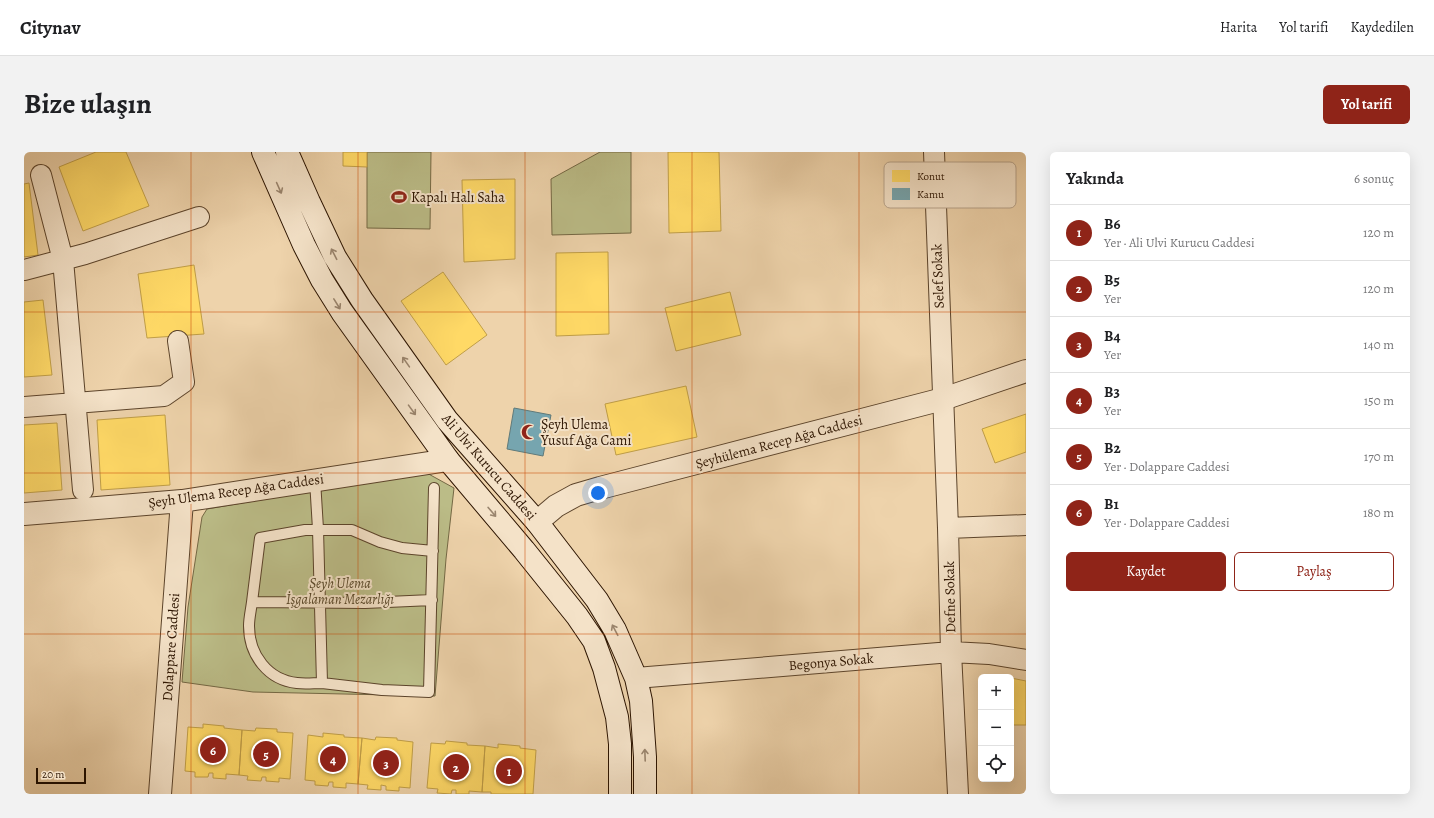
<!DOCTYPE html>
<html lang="tr">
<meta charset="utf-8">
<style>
body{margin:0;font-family:Alegreya,serif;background:#f2f2f2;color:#202124}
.controls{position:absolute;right:12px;bottom:12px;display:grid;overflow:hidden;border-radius:6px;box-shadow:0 4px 16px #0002}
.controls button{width:36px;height:36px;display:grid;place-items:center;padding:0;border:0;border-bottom:1px solid #e0e0e0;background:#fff;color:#202124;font:20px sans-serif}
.scale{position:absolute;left:12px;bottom:10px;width:50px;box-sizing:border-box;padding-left:4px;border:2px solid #2c1400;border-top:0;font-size:11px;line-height:14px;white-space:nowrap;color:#2c1400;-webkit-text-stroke:3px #f4e2c8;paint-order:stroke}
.you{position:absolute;left:574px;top:341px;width:14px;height:14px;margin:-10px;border:3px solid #fff;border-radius:50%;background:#1a73e8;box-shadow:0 0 0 6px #1a73e833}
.badge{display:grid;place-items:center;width:26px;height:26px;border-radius:50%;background:#8f2418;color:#fff;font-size:13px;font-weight:700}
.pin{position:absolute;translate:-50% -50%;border:2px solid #fff;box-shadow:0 1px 4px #0006}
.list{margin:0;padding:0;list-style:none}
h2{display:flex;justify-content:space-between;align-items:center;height:52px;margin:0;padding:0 16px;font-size:17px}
h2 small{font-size:13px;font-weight:400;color:#757577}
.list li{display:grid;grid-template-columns:26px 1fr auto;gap:12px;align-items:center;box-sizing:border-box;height:56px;padding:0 16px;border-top:1px solid #e0e0e0}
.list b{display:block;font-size:15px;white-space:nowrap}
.list p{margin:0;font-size:13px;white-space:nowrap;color:#757577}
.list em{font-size:13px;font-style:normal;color:#757577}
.actions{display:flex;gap:8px;padding:12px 16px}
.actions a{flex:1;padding:9px 0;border:1px solid #8f2418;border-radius:6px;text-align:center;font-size:14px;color:#8f2418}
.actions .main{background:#8f2418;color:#fff}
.icon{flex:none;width:22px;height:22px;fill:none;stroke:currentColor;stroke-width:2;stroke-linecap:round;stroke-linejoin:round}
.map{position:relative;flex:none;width:1002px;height:642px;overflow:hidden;border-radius:6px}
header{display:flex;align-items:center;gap:24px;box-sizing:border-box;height:56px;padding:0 20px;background:#fff;border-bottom:1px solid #e0e0e0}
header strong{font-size:19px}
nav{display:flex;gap:22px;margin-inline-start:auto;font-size:14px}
.intro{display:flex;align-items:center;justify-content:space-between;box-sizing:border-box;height:96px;padding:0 24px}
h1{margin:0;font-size:28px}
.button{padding:10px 18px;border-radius:6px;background:#8f2418;color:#fff;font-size:14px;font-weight:700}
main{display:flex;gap:24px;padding:0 24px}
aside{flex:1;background:#fff;border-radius:6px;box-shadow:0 4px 16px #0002}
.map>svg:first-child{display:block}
.green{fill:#bbbc87;stroke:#746844}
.homes{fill:#ffd966;stroke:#c09e47}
.public{fill:#76a5af;stroke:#607a7a}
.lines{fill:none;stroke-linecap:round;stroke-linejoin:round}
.service-casing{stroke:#5c442b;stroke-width:12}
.minor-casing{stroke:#5c442b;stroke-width:22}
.tertiary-casing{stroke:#5c442b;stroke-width:24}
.secondary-casing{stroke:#2c1400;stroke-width:24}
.service{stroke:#f4e2c8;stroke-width:10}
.minor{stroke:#f4e2c8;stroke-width:20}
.tertiary{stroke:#f4e2c8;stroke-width:22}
.secondary{stroke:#f4e2c8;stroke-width:22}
.oneway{stroke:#9a856e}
.grid{fill:none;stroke:#cc4f0a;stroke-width:1;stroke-opacity:0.55}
.labels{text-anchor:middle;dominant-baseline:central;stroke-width:4;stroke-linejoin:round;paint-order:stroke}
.poi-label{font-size:14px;fill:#2c1400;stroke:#f4e2c8;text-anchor:start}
.street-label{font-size:14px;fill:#2c1400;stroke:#f4e2c8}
.park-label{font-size:14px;font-style:italic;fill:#574628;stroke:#f4e2c8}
.key{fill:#f4e2c8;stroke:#b8a48c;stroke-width:1}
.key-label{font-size:11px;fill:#2c1400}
</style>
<header>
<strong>Citynav</strong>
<nav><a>Harita</a><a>Yol tarifi</a><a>Kaydedilen</a></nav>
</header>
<div class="intro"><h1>Bize ulaşın</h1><a class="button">Yol tarifi</a></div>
<main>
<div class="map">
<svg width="1002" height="642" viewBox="0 0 1002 642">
<rect width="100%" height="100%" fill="#eed3ab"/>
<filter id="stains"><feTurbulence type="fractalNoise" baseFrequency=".005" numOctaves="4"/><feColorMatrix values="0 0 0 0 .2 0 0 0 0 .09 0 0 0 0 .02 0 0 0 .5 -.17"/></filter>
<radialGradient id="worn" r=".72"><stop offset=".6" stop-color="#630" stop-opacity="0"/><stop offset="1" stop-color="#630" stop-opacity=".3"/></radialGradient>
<!-- green -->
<path class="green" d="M343 0H407L406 77 343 76Z
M576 0H607V81L528 83 527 27Z
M401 320 430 336 422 407 411 544 229 540 158 530 164 455 178 365 183 357Z"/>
<!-- homes -->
<path class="homes" d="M72 0H102L125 54 59 79 35 15Z
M319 0H343V15L319 14Z
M644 0H695L697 79 645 81Z
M491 27V107L440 110 438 28Z
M5 31 14 103 0 105V32Z
M584 100 585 182 532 184V101Z
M170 113 180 182 123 186 114 122Z
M419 120 463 183 422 213 377 149Z
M706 140 717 183 652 199 641 156Z
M19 148 28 223 0 225V150Z
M662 234 673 285 592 303 581 252Z
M1002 262V300L971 311 958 277Z
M141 263 146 333 77 338 73 268Z
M33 271 38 338 0 341V273Z
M987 526 1002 529V573H987Z
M179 572 200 574V576L218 578 215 623 202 622V627L189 626V621H185L184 625H171V620L161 619 164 575 179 576Z
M232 576 253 577V580L269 581 266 627 255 626V630L242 629V625H238L237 629 223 628 224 624 215 623 218 578 231 579Z
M299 581 320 583V585L338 586 334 632 322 631V636L309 635V630H305L304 634 291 633V629L281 628 284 583 299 585Z
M352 585 373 586V588L389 590 386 636 375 635V639L362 638V634L357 633V638L343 637 344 633 334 632 338 586 351 588Z
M422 589 443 591V593L461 594 458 640 445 639V642H432V638H428L427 642 413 641 414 637 403 636 407 591 421 592Z
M474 592 496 594V596L512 598 509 642H467V640H458L461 594 474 596Z"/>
<!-- public -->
<path class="public" d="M490 256 527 263 519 304 483 297Z"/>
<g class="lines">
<defs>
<path id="service" d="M291 328 294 377 298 531 358 538 405 540 410 336
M228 450 236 386 281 378H328L356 390 378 396 409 399
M298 531C290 531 281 532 273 531 244 528 225 503 225 474 225 466 227 458 228 450L341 451 408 448"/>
<path id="minor" d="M910 0 924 376 927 500 934 642
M17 23 39 108 59 338
M0 118 61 102 175 65
M0 255 140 244 160 230 154 189
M924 376 1002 373
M612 526 927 500 965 502 1002 508"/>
<path id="tertiary" d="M0 362 158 349 424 308
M513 370 532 354 552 343 576 336 919 247 1002 219
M136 642 158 349"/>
<path id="secondary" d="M239 0 280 93 298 128 318 160 424 308 500 398 553 464 570 489 580 516 593 565 596 592V642
M263 0 285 50 311 105 338 148 423 268 513 370 573 448 591 478 612 526 617 549 621 605V642"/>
</defs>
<!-- service casing -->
<use href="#service" class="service-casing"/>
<!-- minor casing -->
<use href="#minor" class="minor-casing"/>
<!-- tertiary casing -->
<use href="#tertiary" class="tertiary-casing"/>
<!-- secondary casing -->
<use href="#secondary" class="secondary-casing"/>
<!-- service -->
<use href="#service" class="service"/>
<!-- minor -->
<use href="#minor" class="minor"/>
<!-- tertiary -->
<use href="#tertiary" class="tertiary"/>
<!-- secondary -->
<use href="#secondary" class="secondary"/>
</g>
<!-- one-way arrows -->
<defs><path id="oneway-shaft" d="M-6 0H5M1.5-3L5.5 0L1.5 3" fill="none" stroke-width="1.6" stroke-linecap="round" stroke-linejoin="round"/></defs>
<g class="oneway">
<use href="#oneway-shaft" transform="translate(255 36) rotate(66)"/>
<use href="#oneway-shaft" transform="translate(310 102) rotate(-117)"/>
<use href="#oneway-shaft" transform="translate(313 152) rotate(58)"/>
<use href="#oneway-shaft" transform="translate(382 210) rotate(-125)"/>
<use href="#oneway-shaft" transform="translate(388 258) rotate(54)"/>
<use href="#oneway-shaft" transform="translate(468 360) rotate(50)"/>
<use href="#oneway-shaft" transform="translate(591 478) rotate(-118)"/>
<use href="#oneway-shaft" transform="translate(621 603) rotate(-92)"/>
</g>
<!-- grid -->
<path class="grid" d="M167 0V642M334 0V642M501 0V642M668 0V642M835 0V642M0 160H1002M0 321H1002M0 482H1002"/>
<!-- icons -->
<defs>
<symbol id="stadium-bare" viewBox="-9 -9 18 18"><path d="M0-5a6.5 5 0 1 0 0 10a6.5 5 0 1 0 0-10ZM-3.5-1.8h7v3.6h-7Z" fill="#8f2418" stroke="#f4e2c8" stroke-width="2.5" paint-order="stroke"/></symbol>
<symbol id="mosque-bare" viewBox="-9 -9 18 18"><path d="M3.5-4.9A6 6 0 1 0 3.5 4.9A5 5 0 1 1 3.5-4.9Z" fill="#8f2418" stroke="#f4e2c8" stroke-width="2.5" paint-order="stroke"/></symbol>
</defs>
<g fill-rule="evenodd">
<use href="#stadium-bare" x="364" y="34" width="22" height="22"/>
<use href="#mosque-bare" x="494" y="269" width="22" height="22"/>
</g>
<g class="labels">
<!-- poi labels -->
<g class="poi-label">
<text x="387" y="45">Kapalı Halı Saha</text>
<text x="517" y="272">Şeyh Ulema<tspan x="517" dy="16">Yusuf Ağa Cami</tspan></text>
</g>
<!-- street labels -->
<g class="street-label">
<text transform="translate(914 124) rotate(-92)">Selef Sokak</text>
<text transform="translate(755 290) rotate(-15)">Şeyhülema Recep Ağa Caddesi</text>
<text transform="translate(465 315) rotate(49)">Ali Ulvi Kurucu Caddesi</text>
<text transform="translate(212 339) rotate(-8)">Şeyh Ulema Recep Ağa Caddesi</text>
<text transform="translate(926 445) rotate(-91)">Defne Sokak</text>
<text transform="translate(147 495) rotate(-86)">Dolappare Caddesi</text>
<text transform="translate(807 510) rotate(-5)">Begonya Sokak</text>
</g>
<!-- park labels -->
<g class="park-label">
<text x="316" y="431">Şeyh Ulema<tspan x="316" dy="16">İşgalaman Mezarlığı</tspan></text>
</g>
</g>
<!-- legend -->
<rect x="860" y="10" width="132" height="46" rx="6" class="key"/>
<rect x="868" y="18" width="18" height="12" fill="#ffd966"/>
<rect x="868" y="36" width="18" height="12" fill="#76a5af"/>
<g class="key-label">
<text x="893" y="28">Konut</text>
<text x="893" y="46">Kamu</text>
</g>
<rect width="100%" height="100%" filter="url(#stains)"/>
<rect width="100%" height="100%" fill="url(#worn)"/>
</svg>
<div class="controls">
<button>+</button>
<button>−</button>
<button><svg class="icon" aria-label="locate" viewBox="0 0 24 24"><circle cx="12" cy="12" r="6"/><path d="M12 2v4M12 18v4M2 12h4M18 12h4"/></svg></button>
</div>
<div class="scale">20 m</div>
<div class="you"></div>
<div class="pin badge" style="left:485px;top:619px">1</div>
<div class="pin badge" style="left:432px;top:615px">2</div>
<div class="pin badge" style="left:362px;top:611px">3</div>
<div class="pin badge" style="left:309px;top:607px">4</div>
<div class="pin badge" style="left:242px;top:602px">5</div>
<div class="pin badge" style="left:189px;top:598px">6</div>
</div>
<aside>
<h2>Yakında<small>6 sonuç</small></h2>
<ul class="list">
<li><span class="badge">1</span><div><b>B6</b><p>Yer · Ali Ulvi Kurucu Caddesi</p></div><em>120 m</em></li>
<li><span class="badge">2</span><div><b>B5</b><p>Yer</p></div><em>120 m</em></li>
<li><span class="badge">3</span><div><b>B4</b><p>Yer</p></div><em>140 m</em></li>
<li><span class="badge">4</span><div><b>B3</b><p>Yer</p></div><em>150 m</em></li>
<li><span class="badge">5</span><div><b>B2</b><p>Yer · Dolappare Caddesi</p></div><em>170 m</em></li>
<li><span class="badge">6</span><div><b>B1</b><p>Yer · Dolappare Caddesi</p></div><em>180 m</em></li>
</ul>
<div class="actions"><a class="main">Kaydet</a><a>Paylaş</a></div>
</aside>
</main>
